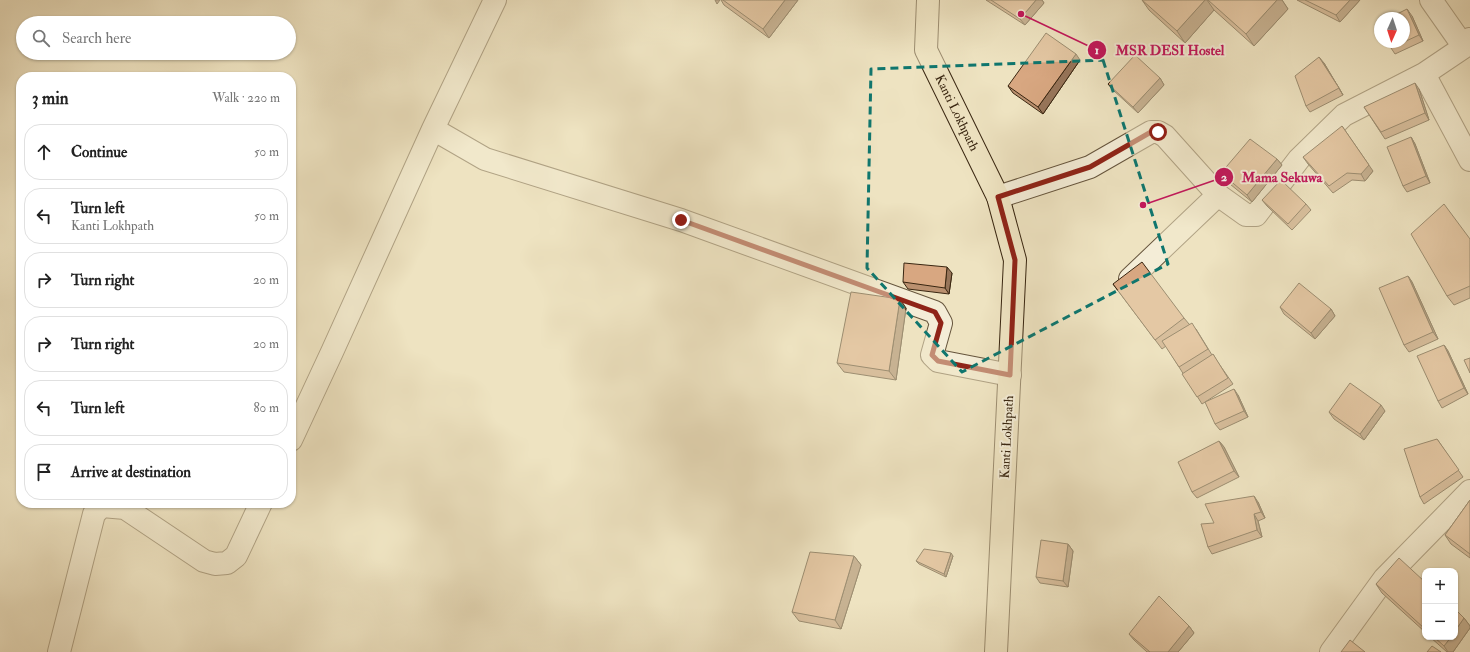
<!DOCTYPE html>
<meta charset="utf-8">
<style>
body{margin:0;font-family:"IM FELL Double Pica",serif;background:#f6f6f6;color:#222}
.controls{position:absolute;right:12px;bottom:12px;display:grid;overflow:hidden;border-radius:8px;box-shadow:0 1px 3px #0004}
.controls button{width:36px;height:36px;display:grid;place-items:center;padding:0;border:0;border-bottom:1px solid #e0e0e0;background:#fff;color:#222;font:20px sans-serif}
.compass{position:absolute;left:1374px;top:12px;width:36px;height:36px;border-radius:50%;background:#fff;box-shadow:0 1px 3px #0004;rotate:183deg}
.stop{position:absolute;width:12px;height:12px;margin:-9px;border:3px solid #8f2418;border-radius:50%;background:#fff}
.stop.end{background:#8f2418;border-color:#fff;box-shadow:0 1px 4px #0008}
.list{margin:0;padding:0;list-style:none}
h2{display:flex;justify-content:space-between;align-items:center;height:52px;margin:0;padding:0 16px;font-size:17px}
h2 small{font-size:13px;font-weight:400;color:#767676}
.list li{display:grid;grid-template-columns:26px 1fr auto;gap:12px;align-items:center;box-sizing:border-box;height:56px;margin:0 8px 8px;padding:0 8px;border:1px solid #e0e0e0;border-radius:16px}
.list b{display:block;font-size:15px;white-space:nowrap}
.list p{margin:0;font-size:13px;white-space:nowrap;color:#767676}
.list em{font-size:13px;font-style:normal;color:#767676}
.icon{flex:none;width:22px;height:22px;fill:none;stroke:currentColor;stroke-width:2;stroke-linecap:round;stroke-linejoin:round}
.map{position:relative;flex:none;width:1470px;height:652px;overflow:hidden}
.search{position:absolute;background:#fff;box-shadow:0 1px 3px #0004;left:16px;top:16px;width:280px;height:44px;display:flex;align-items:center;gap:10px;box-sizing:border-box;padding:0 14px;border-radius:22px;color:#767676;font-size:15px}
.panel{position:absolute;background:#fff;box-shadow:0 1px 3px #0004;left:16px;top:72px;width:280px;height:436px;border-radius:16px}
.map>svg:first-child{display:block}
.lines{fill:none;stroke-linecap:round;stroke-linejoin:round}
.minor-casing{stroke:#66553d;stroke-width:24}
.major-casing{stroke:#392611;stroke-width:24}
.minor{stroke:#f4edd7;stroke-width:22}
.major{stroke:#eee3c1;stroke-width:22}
.wall{fill:#ba906f;stroke:#392611}
.shaded-wall{fill:#97755a;stroke:#392611}
.building{fill:#d8a781;stroke:#392611}
.route{stroke:#8f2418;stroke-width:5}
.marked{fill:none;stroke:#0f766e;stroke-width:3;stroke-dasharray:8 5;stroke-linejoin:round}
.labels{text-anchor:middle;dominant-baseline:central;stroke-width:4;stroke-linejoin:round;paint-order:stroke}
.street-label{font-size:13px;fill:#392611;stroke:#f4edd7}
.leader{fill:none;stroke:#c2185b;stroke-width:1.5}
.callout-dot{fill:#c2185b;stroke:#f4edd7;stroke-width:1.5}
.mark-label{font-size:12px;text-anchor:middle;font-weight:bold;fill:#fff}
.callout-label{font-size:14px;text-anchor:middle;font-weight:bold;fill:#c2185b;stroke:#f4edd7;stroke-width:4;stroke-linejoin:round;paint-order:stroke}
</style>
<div class="map">
<svg width="1470" height="652" viewBox="0 0 1470 652">
<rect width="100%" height="100%" fill="#eee3c1"/>
<filter id="stains"><feTurbulence type="fractalNoise" baseFrequency=".005" numOctaves="4"/><feColorMatrix values="0 0 0 0 .2 0 0 0 0 .09 0 0 0 0 .02 0 0 0 .5 -.17"/></filter>
<radialGradient id="worn" r=".72"><stop offset=".6" stop-color="#630" stop-opacity="0"/><stop offset="1" stop-color="#630" stop-opacity=".3"/></radialGradient>
<g class="lines">
<defs>
<path id="minor" d="M1431 0 1464 47
M1424 74 1470 160
M433 129 485 159 681 220 935 312 941 323 932 355 938 361 1010 375
M998 197 1090 167 1151 132H1158L1165 136 1218 195 1246 215H1256L1299 159 1344 115 1424 74 1464 47 1470 39
M1130 279 1218 195
M291 440 332 352 433 129 495 0
M59 652 94 514 102 506 125 508 204 561 215 564 227 563 236 556 261 503
M1331 652 1384 579 1470 491"/>
<g id="major">
<path id="s1" d="M928 0 926 50 998 197 1015 260 996 652"/>
</g>
</defs>
<!-- minor casing -->
<use href="#minor" class="minor-casing"/>
<!-- major casing -->
<use href="#major" class="major-casing"/>
<!-- minor -->
<use href="#minor" class="minor"/>
<!-- major -->
<use href="#major" class="major"/>
</g>
<!-- wall -->
<path class="wall" d="M721 0H798L769 38 724 5Z
M986 0H1042L1044 3 1025 25Z
M1142 0H1282L1288 9 1254 46 1214 10 1185 43 1149 10Z
M1297 0H1360L1340 22Z
M1412 16 1423 41 1395 54 1391 48Z
M1080 60 1043 114 1013 93 1008 86Z
M1324 63 1343 95 1310 112 1306 106Z
M1160 78 1164 85 1138 113 1113 90 1108 84Z
M1419 89 1429 120 1385 139 1364 107Z
M1411 137 1415 144 1430 183 1407 192 1403 186Z
M1303 157 1373 171 1365 181 1352 180 1333 193 1308 164Z
M1277 159 1282 165 1252 202 1225 180 1221 173Z
M1262 200 1306 204 1311 210 1292 230 1267 206Z
M1470 239V298L1454 305 1447 296Z
M952 273 949 294 908 289 903 282Z
M1408 276 1412 282 1438 339 1409 352 1404 345Z
M1113 284 1184 318 1189 324 1196 329 1212 355 1213 354 1217 361 1233 384 1202 404 1166 346 1162 349Z
M1280 307 1331 309 1335 316 1315 339 1284 314Z
M906 308 896 380 844 372 837 363Z
M1444 345 1448 351 1468 394 1442 408 1438 401Z
M1238 395 1248 417 1220 430 1215 424Z
M1385 411 1364 440 1334 419 1329 412Z
M1437 439 1463 477 1424 504 1420 497Z
M1219 441 1224 447 1239 477 1197 498 1192 492Z
M1470 500V558L1451 544 1445 535Z
M1258 502 1265 518 1258 521 1262 537 1212 554 1208 547 1214 523Z
M1068 544 1073 551 1068 587 1040 583 1036 577Z
M854 556 861 565 841 629 799 621 792 612Z
M953 556 946 577 919 564 916 561Z
M1425 582V632L1382 593 1376 584Z
M1464 618 1470 626V628L1453 652H1447L1430 637H1455Z
M1189 626 1194 633 1178 652H1147L1134 640 1129 634Z"/>
<!-- shaded-wall -->
<path class="shaded-wall" d="M715 0H720L717 4Z
M785 0H798L769 38 763 29Z
M1036 0H1042L1044 3 1025 25 1020 19Z
M1205 0H1207L1214 10 1185 43 1177 31Z
M1277 0H1282L1288 9 1254 46 1246 34Z
M1350 0H1360L1340 22 1336 15Z
M1407 9 1412 16 1423 41 1419 35Z
M1076 54 1080 60 1043 114 1038 107Z
M1319 57 1324 63 1343 95 1339 88Z
M1160 78 1164 85 1138 113 1133 107Z
M1415 83 1419 89 1429 120 1425 113Z
M1342 126 1373 171 1365 181 1361 174Z
M1411 137 1415 144 1430 183 1426 176Z
M1277 159 1282 165 1252 202 1247 195Z
M947 267 952 273 949 294 945 288Z
M1408 276 1412 282 1438 339 1433 332Z
M900 299 906 308 896 380 889 371Z
M1331 309 1335 316 1315 339 1311 333Z
M1444 345 1448 351 1468 394 1464 388Z
M1234 389 1238 395 1248 417 1244 411Z
M1381 405 1385 411 1364 440 1360 434Z
M1219 441 1224 447 1239 477 1234 471Z
M1254 496 1258 502 1265 518 1261 512Z
M1254 514 1258 521 1262 537 1257 530Z
M1068 544 1073 551 1068 587 1063 581Z
M951 553 953 556 946 577 944 574Z
M854 556 861 565 841 629 835 620Z
M1464 618 1470 626V628L1453 652H1448L1444 646 1451 637H1455V631Z
M1189 626 1194 633 1178 652H1168Z"/>
<!-- building -->
<path class="building" d="M723 0H785L763 29Z
M991 0H1036L1020 19Z
M1142 0H1205L1177 31Z
M1208 0H1277L1246 34Z
M1305 0H1350L1336 15Z
M1407 9 1419 35 1404 42V18H1389Z
M1046 33 1076 54 1038 107 1008 86Z
M1388 42H1404L1391 48Z
M1135 55 1160 78 1133 107 1108 84Z
M1319 57 1339 88 1306 106 1295 76Z
M1415 83 1425 113 1381 132 1364 107Z
M1342 126 1369 165 1361 174 1347 173 1329 186 1303 157Z
M1411 137 1426 176 1403 186 1387 147Z
M1250 139 1277 159 1247 195 1221 173Z
M1281 180 1306 204 1288 224 1262 200Z
M1444 204 1470 239V286L1447 296 1411 234Z
M1142 262 1184 318 1155 340 1113 284Z
M904 263 947 267 945 288 903 282Z
M1408 276 1433 332 1404 345 1379 288Z
M1299 283 1331 309 1311 333 1280 307Z
M851 292 900 299 889 371 837 363Z
M1192 323 1208 349 1179 367 1162 341Z
M1444 345 1464 388 1438 401 1417 356Z
M1213 354 1228 378 1197 397 1182 374Z
M1470 358V373L1464 360Z
M1350 383 1381 405 1360 434 1329 412Z
M1234 389 1244 411 1215 424 1205 402Z
M1437 439 1459 470 1420 497 1404 449Z
M1219 441 1234 471 1192 492 1178 462Z
M1254 496 1261 512 1254 514 1257 530 1208 547 1201 524 1214 523 1205 504Z
M1470 500V554L1445 535Z
M1041 540 1068 544 1063 581 1036 577Z
M924 549 951 553 944 574 916 561Z
M810 552 854 556 835 620 792 612Z
M1399 558 1425 582V629L1376 584Z
M1159 596 1189 626 1168 652H1150L1129 634Z
M1455 609 1464 618 1455 631Z
M1434 637H1451L1444 646Z
M1350 640 1365 652H1341Z
M1432 646 1441 652H1427Z"/>
<g class="lines">
<!-- route -->
<path class="route" d="M681 220 935 312 941 323 932 355 938 361 1010 375 1015 260 998 197 1090 167 1151 132H1158"/>
</g>
<!-- marked area -->
<path d="M0 0H1470V652H0ZM1103 60 1168 264 962 372 867 268 871 69Z" fill="#eee3c1" fill-opacity=".55" fill-rule="evenodd"/>
<path class="marked" d="M1103 60 1168 264 962 372 867 268 871 69Z"/>
<g class="labels">
<!-- street labels -->
<g class="street-label">
<text stroke="none"><textPath href="#s1" startOffset="120">Kanti Lokhpath</textPath></text>
<text transform="translate(1007 437) rotate(-87)">Kanti Lokhpath</text>
</g>
</g>
<!-- callouts -->
<path class="leader" d="M1021 14L1097 50M1143 205L1224 177"/>
<g class="callout-dot">
<circle cx="1021" cy="14" r="4"/>
<circle cx="1143" cy="205" r="4"/>
<circle cx="1097" cy="50" r="10"/>
<circle cx="1224" cy="177" r="10"/>
</g>
<g class="mark-label">
<text x="1097" y="54">1</text>
<text x="1224" y="181">2</text>
</g>
<g class="callout-label">
<text x="1170" y="55">MSR DESI Hostel</text>
<text x="1282" y="182">Mama Sekuwa</text>
</g>
<rect width="100%" height="100%" filter="url(#stains)"/>
<rect width="100%" height="100%" fill="url(#worn)"/>
</svg>
<div class="controls">
<button>+</button>
<button>−</button>
</div>
<svg class="compass" viewBox="-18 -18 36 36"><path d="M0-13l5 13h-10z" fill="#e53935"/><path d="M0 13l5-13h-10z" fill="#767676"/></svg>
<div class="stop" style="left:1158px;top:132px"></div>
<div class="stop end" style="left:681px;top:220px"></div>
<div class="search"><svg class="icon" aria-label="search" viewBox="0 0 24 24"><circle cx="10" cy="10" r="6"/><path d="M15 15l6 6"/></svg>Search here</div>
<section class="panel">
<h2>3 min<small>Walk · 220 m</small></h2>
<ul class="list">
<li><svg class="icon" aria-label="ahead" viewBox="0 0 24 24"><path d="M12 20V5M6 11l6-6 6 6"/></svg><div><b>Continue</b></div><em>50 m</em></li>
<li><svg class="icon" aria-label="left" viewBox="0 0 24 24"><path d="M17 20v-9H6M10 6l-5 5 5 5"/></svg><div><b>Turn left</b><p>Kanti Lokhpath</p></div><em>50 m</em></li>
<li><svg class="icon" aria-label="right" viewBox="0 0 24 24"><path d="M7 20v-9h11M14 6l5 5-5 5"/></svg><div><b>Turn right</b></div><em>20 m</em></li>
<li><svg class="icon" aria-label="right" viewBox="0 0 24 24"><path d="M7 20v-9h11M14 6l5 5-5 5"/></svg><div><b>Turn right</b></div><em>20 m</em></li>
<li><svg class="icon" aria-label="left" viewBox="0 0 24 24"><path d="M17 20v-9H6M10 6l-5 5 5 5"/></svg><div><b>Turn left</b></div><em>80 m</em></li>
<li><svg class="icon" aria-label="arrive" viewBox="0 0 24 24"><path d="M6 21V4h12l-3 4 3 4H6"/></svg><div><b>Arrive at destination</b></div></li>
</ul>
</section>
</div>
